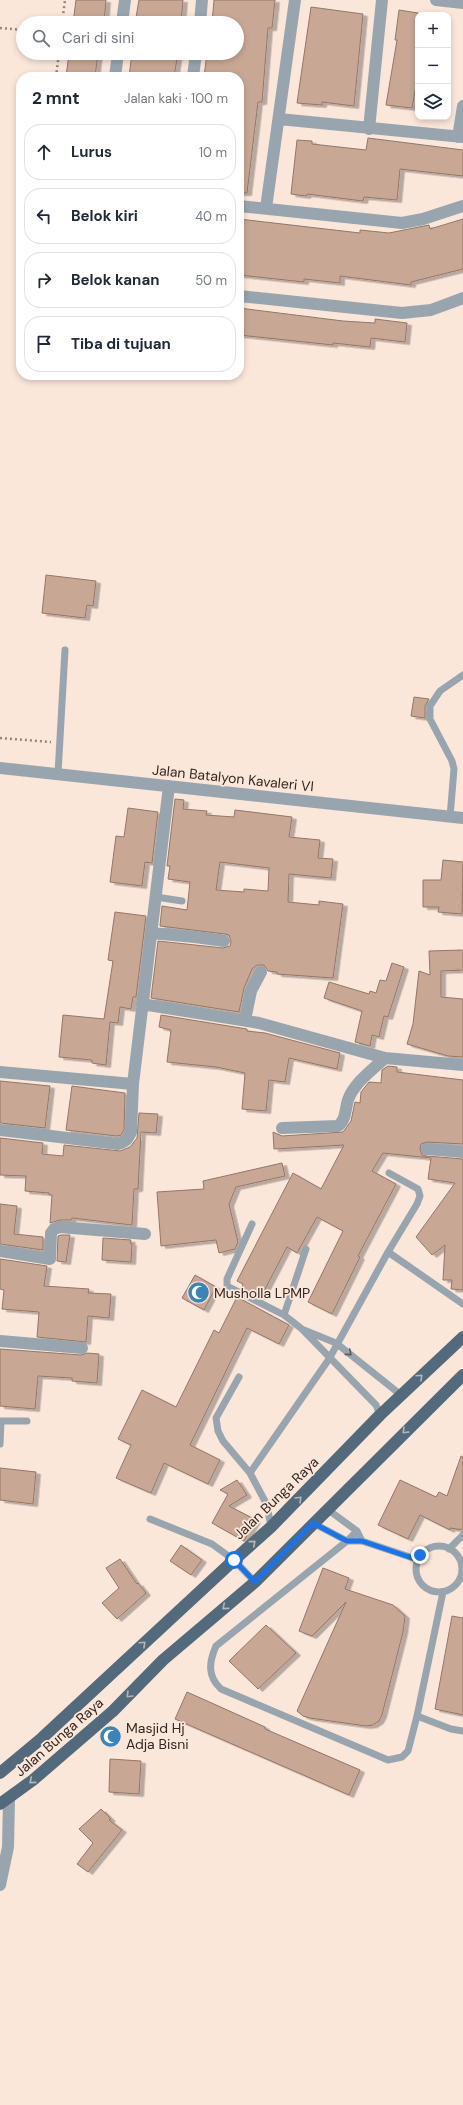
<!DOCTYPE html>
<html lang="id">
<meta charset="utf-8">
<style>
body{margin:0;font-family:"DM Sans",sans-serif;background:#f6f6f7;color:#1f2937}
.controls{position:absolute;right:12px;top:12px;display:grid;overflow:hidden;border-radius:8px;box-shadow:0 2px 6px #0003}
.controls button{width:36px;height:36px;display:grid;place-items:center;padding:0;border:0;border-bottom:1px solid #e0e1e3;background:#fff;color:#1f2937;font:20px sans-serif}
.stop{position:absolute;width:12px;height:12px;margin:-9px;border:3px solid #1a73e8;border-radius:50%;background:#fff}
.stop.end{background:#1a73e8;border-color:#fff;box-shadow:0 1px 4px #0008}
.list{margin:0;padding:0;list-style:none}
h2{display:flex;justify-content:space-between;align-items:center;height:52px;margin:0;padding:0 16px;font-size:17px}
h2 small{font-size:13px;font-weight:400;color:#747a83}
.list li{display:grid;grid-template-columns:26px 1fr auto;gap:12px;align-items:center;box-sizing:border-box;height:56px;margin:0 8px 8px;padding:0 8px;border:1px solid #e0e1e3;border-radius:16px}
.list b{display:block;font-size:15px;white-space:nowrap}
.list em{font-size:13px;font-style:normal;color:#747a83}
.icon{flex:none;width:22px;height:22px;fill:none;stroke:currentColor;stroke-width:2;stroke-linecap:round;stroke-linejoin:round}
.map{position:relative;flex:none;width:463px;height:2105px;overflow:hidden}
.search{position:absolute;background:#fff;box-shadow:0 2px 6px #0003;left:16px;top:16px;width:228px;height:44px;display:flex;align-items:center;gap:10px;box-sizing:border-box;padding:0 14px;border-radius:22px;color:#747a83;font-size:15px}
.panel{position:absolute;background:#fff;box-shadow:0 2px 6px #0003;left:16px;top:72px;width:228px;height:308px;border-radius:16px}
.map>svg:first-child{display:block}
.building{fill:#c8a795;stroke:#957665;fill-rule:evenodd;filter:url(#shadow)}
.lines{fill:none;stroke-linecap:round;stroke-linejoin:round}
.path{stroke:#96857b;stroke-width:2.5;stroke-dasharray:2 3;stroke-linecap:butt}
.lane{stroke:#98a5af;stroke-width:7}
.street{stroke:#98a5af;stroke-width:12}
.primary{stroke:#536a7c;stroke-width:12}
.oneway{stroke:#5c5959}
.oneway2{stroke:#b8b4b4}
.route{stroke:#1a73e8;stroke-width:5}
.labels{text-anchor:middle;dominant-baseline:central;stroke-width:3.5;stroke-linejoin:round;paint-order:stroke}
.street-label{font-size:14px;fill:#342720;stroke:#fbe6da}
.poi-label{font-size:14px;fill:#342720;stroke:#fbe6da;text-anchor:start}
</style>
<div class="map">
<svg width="463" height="2105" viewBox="0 0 463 2105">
<defs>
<filter id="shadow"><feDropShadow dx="4.5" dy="2.5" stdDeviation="0" flood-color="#0004"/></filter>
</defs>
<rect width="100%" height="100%" fill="#fbe6da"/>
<!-- building -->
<path class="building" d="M76 0H106L104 23H73Z
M139 0H183L181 23H135Z
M214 0H275L272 28H268L262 102H258L247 193H239V77H204L207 53H237V23H212Z
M311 7 363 14 354 106 322 102V105L297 103Z
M399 10 418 13V74L412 108 386 105 397 40H395Z
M69 53H98L95 77H66Z
M132 53H178L174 77H129Z
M368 138 463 150V176L400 169 397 200 364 197 363 201 307 194 306 196 291 194 297 140 312 141V144L366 150Z
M239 219 360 233V230L389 233 429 225 430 229 463 219V269L411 282V285L340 276V283L304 279V282L239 275Z
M239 308 343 321 375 323V319L407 323 405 342 371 338 370 347 333 343V345L239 335Z
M46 575 96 581 93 606 87 605 85 618 42 613Z
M414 697 429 699 425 706V718L411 716Z
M175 799 184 800 183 809 207 811 206 815 234 817 235 810 292 817 289 837 320 840 318 858 333 859 331 878 289 874 288 902 319 905V901L343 904 333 978 277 974V972L268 971 264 965H257L252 969 244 988 239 1012 151 998 158 941 223 948 230 946 231 942 229 935 225 934 160 926 162 906 187 910 190 882 168 879 170 866H167ZM220 862 269 868 268 891 244 889V892L216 890Z
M128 808 158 812 152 863 145 862 142 886 110 882 116 836 124 837Z
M443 860 463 862 462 914 438 912 439 907H423V880H441Z
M115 912 146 916 136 997H133L131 1009 120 1007 118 1023 110 1022 106 1065 92 1063V1060L59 1057 63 1015 104 1019 113 961 108 960Z
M463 950V970L441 971V997L463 999V1057L448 1056 407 1044 413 1024 419 971 430 975 429 951Z
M392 963 404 967 388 1017 384 1016 379 1037 372 1035 370 1046 355 1042 362 1011 324 998 329 982 369 994 370 991 376 993 380 980 386 981Z
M161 1015 247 1029V1031L265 1033 340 1053 337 1069 289 1058 285 1082 269 1080 266 1111 242 1109 245 1073 216 1067 167 1062 171 1030 159 1027Z
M388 1066 397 1067V1072L463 1080V1144L427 1142 421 1144 420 1149 422 1155 426 1156 463 1159V1290L451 1289 452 1280H443L445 1245 432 1255 416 1237 455 1183 428 1179 431 1158 383 1153 372 1171 396 1184 358 1256 360 1257 332 1314 308 1302 343 1231 317 1217 297 1253 287 1247 261 1297 242 1288 243 1284 237 1281 293 1173 321 1189 344 1145 274 1149 273 1132 282 1136 343 1132 351 1121 355 1102 360 1103 361 1092 369 1082 381 1083 382 1070Z
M0 1081 50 1086 45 1128 0 1123Z
M72 1086 125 1093 124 1130 121 1135 117 1136 66 1130Z
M139 1113 158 1114 156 1133 141 1132 138 1189H134L132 1225 72 1218 71 1220H60L50 1223 52 1195H49V1193L25 1191 26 1176 0 1175V1138L43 1143 42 1154 63 1156 64 1145 120 1151 130 1147 137 1138Z
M282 1163 285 1176 236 1187 229 1204 238 1242 235 1249 219 1253 216 1240 161 1246 157 1192 204 1189 203 1181Z
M0 1204 17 1206 14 1234 43 1237V1250L0 1244Z
M61 1235H70L66 1262 57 1261 58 1236Z
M103 1238 131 1240 130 1243H132L131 1262 102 1260Z
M0 1259 47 1266 44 1286 89 1289 88 1293 111 1294 109 1318 88 1316 86 1342 37 1337 39 1312 2 1309 4 1290 0 1289Z
M195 1275 216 1287 204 1310 182 1298Z
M237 1297 289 1325 279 1344 247 1328 190 1445 220 1460 208 1484 164 1463 151 1493 116 1478 131 1445 118 1439 142 1390 176 1407 214 1330 219 1333Z
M0 1349 81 1355 87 1353 99 1354 97 1383 72 1381V1378L38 1376 35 1409 0 1406Z
M461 1456 463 1457V1530L450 1528V1530L420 1515 408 1539 378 1525 400 1480 436 1497 439 1492 447 1496Z
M0 1468 36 1472 33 1504 0 1500Z
M237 1480 247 1495 229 1506 256 1520 244 1541 212 1523 228 1494 220 1490Z
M181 1545 202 1560 191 1575 170 1561Z
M120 1559 137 1584 138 1583 146 1593 117 1619 102 1603 119 1588 106 1568Z
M323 1568 349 1578 345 1589 393 1605 405 1616 403 1632 382 1715 379 1721 373 1725 366 1726 310 1718 303 1716 297 1711 346 1602 312 1636 299 1631Z
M452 1616 463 1618V1715L435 1709Z
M266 1625 296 1653 258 1689 229 1661Z
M187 1692 265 1727V1729L360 1770 349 1795 175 1719Z
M110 1759 141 1761 139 1794 109 1792Z
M101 1809 111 1819 109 1820 122 1830 88 1872 77 1864 93 1843 79 1829Z"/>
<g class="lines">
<!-- path -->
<path class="path" d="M62 23 65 0
M0 28 23 30
M56 77 59 53
M0 738 51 742"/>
<!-- lane -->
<path class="lane" d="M58 774 65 650
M450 817 454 769 452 761 430 719V706L440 691 463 675
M156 897 182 901
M252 1224 227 1279V1286L284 1315 302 1329 376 1405 380 1415
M388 1252 463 1304
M284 1315 306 1249
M304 1330 336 1343 401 1395
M239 1377 216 1418 218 1431 223 1441 250 1473 267 1505 271 1527
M0 1421H27
M0 1444 1 1421
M250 1473 329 1359 388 1252 417 1204 420 1196 418 1189 389 1173
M327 1509 357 1531 362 1541
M150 1519 212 1544 234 1560 255 1582
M313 1523 347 1541H362L419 1560
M357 1531 347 1541 216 1646C209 1662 207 1676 221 1689L388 1760 402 1757 408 1751 417 1716 443 1592
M416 1569a23 23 0 1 1 46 0a23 23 0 1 1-46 0Z
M449 1549 463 1535
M417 1716 451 1729 463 1731"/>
<!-- street -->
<path class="street" d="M436 0 463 3
M122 23 125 0
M200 23 202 0
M115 77 118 53
M193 77 196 53
M279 119 463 137
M369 129 382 0
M458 137 463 106
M239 206 402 223 423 219 463 206
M266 208 295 0
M239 296 402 313 431 310 463 298
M0 768 463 818
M151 933 195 937 224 941
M142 1004 259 1023 385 1058 463 1065
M245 1020 251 991 261 972
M0 1072 133 1084
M282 1128 338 1126C346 1120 345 1110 348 1100 354 1083 372 1070 385 1058
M0 1130 118 1144C126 1142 128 1139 131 1132L133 1084 169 786
M427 1149 463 1152
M0 1251 50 1259 51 1233 54 1229 60 1227 145 1234
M0 1341 82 1348
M0 1885 8 1847 9 1799"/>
<!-- primary -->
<path class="primary" d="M0 1773 42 1738 234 1560 271 1527 380 1415 463 1337
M0 1804 33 1780 113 1711 163 1660 255 1582 463 1375"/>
</g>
<!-- one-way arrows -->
<defs><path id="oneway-chevron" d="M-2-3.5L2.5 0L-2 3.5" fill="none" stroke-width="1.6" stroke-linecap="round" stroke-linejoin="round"/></defs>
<use class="oneway" href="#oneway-chevron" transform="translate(349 1353) rotate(40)"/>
<g class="oneway2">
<use href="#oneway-chevron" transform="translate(420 1377) rotate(-43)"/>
<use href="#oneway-chevron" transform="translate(405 1431) rotate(135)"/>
<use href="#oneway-chevron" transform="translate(299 1499) rotate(-46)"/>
<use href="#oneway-chevron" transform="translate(253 1543) rotate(-41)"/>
<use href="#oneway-chevron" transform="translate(225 1607) rotate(140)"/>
<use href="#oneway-chevron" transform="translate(143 1644) rotate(-43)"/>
<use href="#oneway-chevron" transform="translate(129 1695) rotate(135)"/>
<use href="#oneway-chevron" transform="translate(32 1781) rotate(140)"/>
</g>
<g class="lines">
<!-- route -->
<path class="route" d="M234 1560 255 1582 313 1523 347 1541H362L418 1560 420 1555"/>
</g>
<!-- icons -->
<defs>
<symbol id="mosque-disc" viewBox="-11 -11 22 22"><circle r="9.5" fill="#3a84b8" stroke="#fbe6da"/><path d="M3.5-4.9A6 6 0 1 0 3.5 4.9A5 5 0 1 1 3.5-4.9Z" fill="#fff"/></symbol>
</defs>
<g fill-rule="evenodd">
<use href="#mosque-disc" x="186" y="1280" width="25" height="25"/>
<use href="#mosque-disc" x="98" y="1724" width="25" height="25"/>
</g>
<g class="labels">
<!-- street labels -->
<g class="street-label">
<text transform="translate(233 778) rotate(6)">Jalan Batalyon Kavaleri VI</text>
<text transform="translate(276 1498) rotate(-44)">Jalan Bunga Raya</text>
<text transform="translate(59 1737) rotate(-41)">Jalan Bunga Raya</text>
</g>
<!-- poi labels -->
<g class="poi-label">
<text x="214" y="1293">Musholla LPMP</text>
<text x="126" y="1728">Masjid Hj<tspan x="126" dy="16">Adja Bisni</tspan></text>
</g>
</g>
</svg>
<div class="controls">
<button>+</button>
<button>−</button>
<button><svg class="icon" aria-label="layers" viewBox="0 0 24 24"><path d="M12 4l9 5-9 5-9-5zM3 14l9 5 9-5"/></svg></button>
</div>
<div class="stop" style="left:234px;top:1560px"></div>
<div class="stop end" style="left:420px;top:1555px"></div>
<div class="search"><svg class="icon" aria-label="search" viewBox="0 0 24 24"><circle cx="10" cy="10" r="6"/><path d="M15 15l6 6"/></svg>Cari di sini</div>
<section class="panel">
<h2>2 mnt<small>Jalan kaki · 100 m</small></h2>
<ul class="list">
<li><svg class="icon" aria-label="ahead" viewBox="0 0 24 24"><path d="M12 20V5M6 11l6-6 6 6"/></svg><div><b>Lurus</b></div><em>10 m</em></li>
<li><svg class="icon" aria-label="left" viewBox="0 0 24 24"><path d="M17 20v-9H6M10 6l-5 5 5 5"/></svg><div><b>Belok kiri</b></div><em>40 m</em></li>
<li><svg class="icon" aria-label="right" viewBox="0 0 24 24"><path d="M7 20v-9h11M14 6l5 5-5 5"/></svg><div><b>Belok kanan</b></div><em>50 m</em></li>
<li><svg class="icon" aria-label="arrive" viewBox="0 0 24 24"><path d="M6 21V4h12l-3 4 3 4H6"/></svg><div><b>Tiba di tujuan</b></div></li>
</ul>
</section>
</div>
